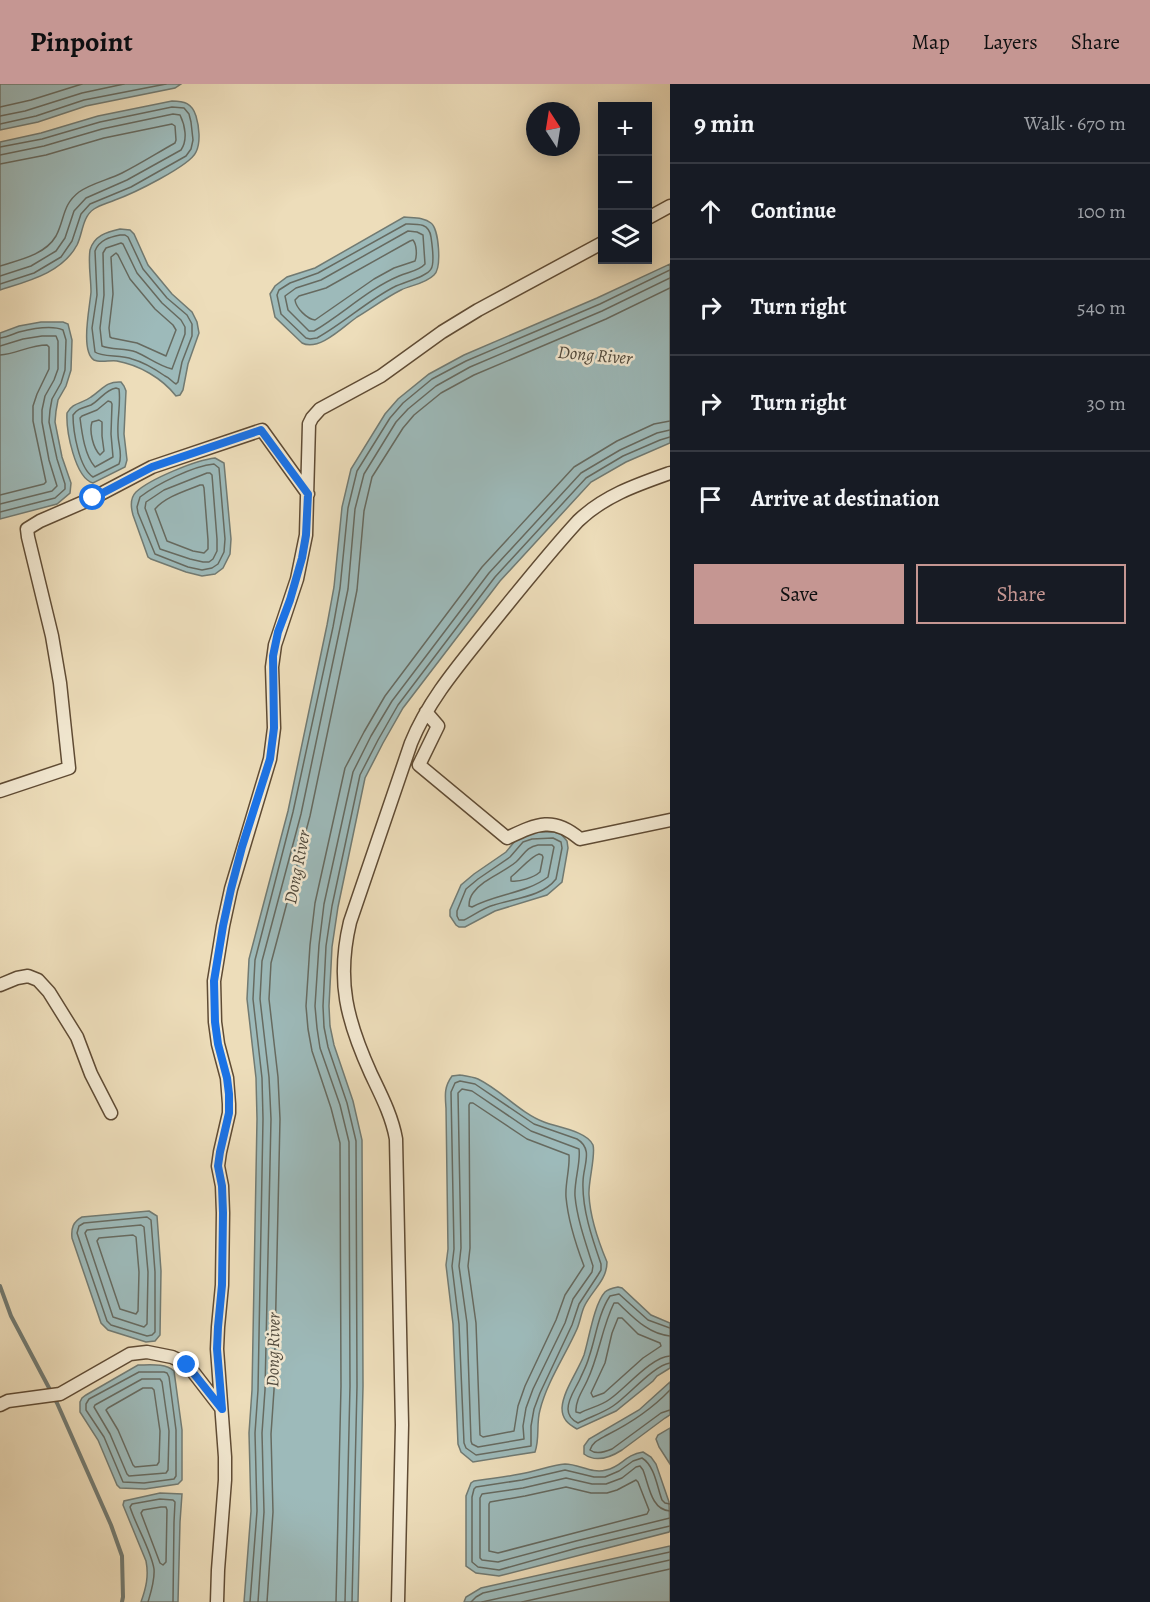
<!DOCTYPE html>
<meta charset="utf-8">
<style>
body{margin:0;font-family:Alegreya,serif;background:#242831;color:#f1f3f6}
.controls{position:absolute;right:18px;top:18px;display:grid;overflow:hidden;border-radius:0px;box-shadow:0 3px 15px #0003}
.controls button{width:54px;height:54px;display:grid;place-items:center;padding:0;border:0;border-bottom:2px solid #363941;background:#171b24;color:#f1f3f6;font:30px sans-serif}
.compass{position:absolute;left:526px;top:18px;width:54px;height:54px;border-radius:50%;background:#171b24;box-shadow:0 3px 15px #0003;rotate:348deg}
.stop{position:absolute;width:18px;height:18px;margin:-14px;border:4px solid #1a73e8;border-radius:50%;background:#fff}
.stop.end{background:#1a73e8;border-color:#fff;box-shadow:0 2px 6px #0008}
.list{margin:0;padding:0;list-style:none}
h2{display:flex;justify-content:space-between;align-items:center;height:78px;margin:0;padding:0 24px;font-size:26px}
h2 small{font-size:20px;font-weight:400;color:#9ea1a6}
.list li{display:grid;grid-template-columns:39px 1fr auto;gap:18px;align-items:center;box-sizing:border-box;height:96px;padding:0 24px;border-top:2px solid #363941}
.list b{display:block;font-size:22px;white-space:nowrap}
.list em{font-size:20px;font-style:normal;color:#9ea1a6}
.actions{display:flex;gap:12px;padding:18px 24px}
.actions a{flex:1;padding:14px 0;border:2px solid #c59692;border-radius:0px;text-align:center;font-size:21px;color:#c59692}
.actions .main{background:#c59692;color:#111}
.icon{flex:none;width:33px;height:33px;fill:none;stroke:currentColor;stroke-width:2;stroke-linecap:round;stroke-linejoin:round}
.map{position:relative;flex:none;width:670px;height:1518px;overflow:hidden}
header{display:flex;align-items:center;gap:36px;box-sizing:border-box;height:84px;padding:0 30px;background:#c59692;color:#111}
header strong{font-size:28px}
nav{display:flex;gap:33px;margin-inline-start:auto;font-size:21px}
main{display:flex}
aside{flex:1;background:#171b24}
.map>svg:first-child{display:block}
.water{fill:#9dbaba;stroke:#717a72;stroke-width:1.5}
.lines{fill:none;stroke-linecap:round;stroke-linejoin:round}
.shore{stroke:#666a60;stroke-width:1.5}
.stream{stroke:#717a72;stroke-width:4}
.street-casing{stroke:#5f4b34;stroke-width:15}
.street{stroke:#f3e9d2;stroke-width:12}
.route{stroke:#1a73e8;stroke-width:8}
.labels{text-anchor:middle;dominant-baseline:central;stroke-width:5;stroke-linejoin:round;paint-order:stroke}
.water-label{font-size:18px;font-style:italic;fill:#514a3d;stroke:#f3e9d2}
</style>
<header>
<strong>Pinpoint</strong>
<nav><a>Map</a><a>Layers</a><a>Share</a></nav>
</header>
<main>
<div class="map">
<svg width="670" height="1518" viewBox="0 0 670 1518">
<rect width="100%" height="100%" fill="#edddba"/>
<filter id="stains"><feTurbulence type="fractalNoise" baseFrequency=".00333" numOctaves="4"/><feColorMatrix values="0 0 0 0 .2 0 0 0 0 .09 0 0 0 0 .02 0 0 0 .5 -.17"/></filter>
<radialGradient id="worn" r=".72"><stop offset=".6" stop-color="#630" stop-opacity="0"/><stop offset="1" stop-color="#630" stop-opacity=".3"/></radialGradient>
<!-- water -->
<path class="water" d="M0 0H181L175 4 86 22 38 38 0 46Z
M172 17C184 17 192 19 196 32 199 42 201 58 196 68 190 82 132 110 115 116 108 119 100 121 94 125 82 133 83 149 77 161 62 189 28 197 0 206V58L41 49 98 32Z
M404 133C413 134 424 133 431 139 439 145 442 184 434 191 425 200 411 201 401 206 385 214 372 224 357 233 344 242 319 268 302 259L275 233 270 210 275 202 287 193 315 184Z
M120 145 130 146 134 150 148 181 172 210 192 228 197 238 199 249 188 280 183 306 180 311 176 312C162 294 139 281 117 277 110 276 100 279 94 276 80 267 90 222 91 208 91 194 88 180 90 166 94 152 106 148 120 145Z
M670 180V359L626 378 591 398 500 497 403 624 383 659 365 694 338 823 332 863 329 922 330 942 334 961 353 1017 362 1056 363 1302 358 1518H244L251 1427 249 1349 252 1306 257 1035 256 994 247 915 249 875 288 727 327 541 334 503 342 423 351 385 385 330 398 315 429 290 464 271 597 214Z
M41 238H63L68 240 72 256 71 286 66 302 58 316 56 327 55 338 62 373 71 399 70 409 57 420 0 435V249L19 242Z
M121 298 124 302 126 307 124 350 127 376 125 383 93 399C75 394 66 347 67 329 73 318 82 320 91 313 102 306 106 297 121 298Z
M215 374 224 379 231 455 230 470 223 484 215 490 202 492 186 488 151 475 148 473 133 431C131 424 130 414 136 408 150 395 196 376 215 374Z
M537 748H554L561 750 567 757 568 764 562 798 547 811 495 827 465 843H459L456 841 450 832V826L461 801 474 790 506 768 515 757 520 753Z
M460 991C466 992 473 993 478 995 501 1006 520 1029 544 1038 556 1043 587 1047 593 1061 596 1071 588 1098 589 1111 590 1132 599 1159 607 1178 607 1197 591 1207 584 1223 581 1230 580 1238 577 1245 565 1272 547 1298 540 1326 536 1340 540 1354 535 1368L473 1378 461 1368 458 1360 453 1240 446 1181 448 1165 446 1024C445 1011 444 1003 452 992Z
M149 1127 157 1132 161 1187 160 1251 155 1257 146 1258 108 1246 101 1239 72 1154C71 1144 73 1138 82 1133Z
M618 1203 622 1204 651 1231 670 1239V1284L657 1292 653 1297 616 1327 577 1345C568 1340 562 1335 562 1324 563 1307 578 1287 584 1271 589 1255 594 1220 605 1208 608 1205 613 1204 618 1203Z
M138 1281C150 1281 165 1279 174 1287L182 1346V1396L178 1400 145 1405 120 1404 117 1401 98 1356 80 1328V1318L82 1314 86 1311Z
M670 1298V1331L665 1334 622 1366C611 1373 596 1379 584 1370V1362L589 1355 639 1326Z
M670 1344V1380L659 1363 656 1355 658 1351Z
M643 1368 651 1373 656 1380 669 1418 670 1446 669 1448 499 1492 476 1489 466 1482V1412L471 1399 474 1397C490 1395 505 1393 520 1390 535 1388 551 1381 565 1380 579 1380 592 1390 606 1386 622 1383 624 1371 643 1368Z
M160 1409 182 1410 180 1438 178 1518H141C146 1504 149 1492 146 1477L123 1421 124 1417Z
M670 1462V1518H464L466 1513 481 1504Z"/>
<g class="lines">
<!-- shore -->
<path class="shore" d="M0 23 31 16 82 0
M0 32 25 27 82 9 124 0
M0 40 36 32 84 16 166 0
M0 63 42 55 100 38 172 23 184 24 189 30 191 38 193 56 191 65 186 72 131 103 90 120 81 130 72 157 61 173 34 189 0 200
M0 71 44 62 102 45 173 30 180 31C185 41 188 56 181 66L127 96 86 114 74 127 65 154 56 167 31 182 0 192
M0 80 46 71 104 54 172 40 175 42 176 56 175 59C157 69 140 80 122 89 108 96 92 99 79 108 62 121 65 135 56 152 45 171 19 176 0 182
M406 140C418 140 429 139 431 153 432 160 435 179 431 185 427 193 403 198 394 203 367 217 344 239 317 254L310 255 306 254 281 230 277 211 279 206 290 199 318 189Z
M408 147 417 148 423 151 425 180C419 187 408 188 399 192 368 205 343 230 314 247H309L288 226 285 212 296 204 321 196Z
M120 151H125L128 153 143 185 167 214 187 231 192 240V252L182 278 178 298 176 300C172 298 170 294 165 292 155 285 143 278 132 275 121 271 101 273 95 268L92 244 97 211 95 167C99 156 110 153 120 151Z
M413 156C417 161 417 172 415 177L394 184 374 195 315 236C307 235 296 224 295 216L299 212 326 204 410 157Z
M121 159 123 160 137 189 162 219 181 236 185 243V250L172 285C159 282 148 273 136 268 125 264 112 266 102 262L100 244 104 211 103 169 106 164Z
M116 169 118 171 130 195 155 225 173 241 176 246 166 272 137 259 112 254 110 253 109 244 113 210 111 173Z
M0 254C7 253 13 250 19 248 31 245 52 241 63 246L66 256 65 286 61 299 52 315 50 326 49 338 57 375 65 400V405L55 414 0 428
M0 262 23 255 42 252H56L58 257V285L54 296 45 312 42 326V338L49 376 57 402 52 407 0 420
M0 271C16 270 30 261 47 261L49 263V285L37 310 33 322V337L46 398 44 400 0 411
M116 304 119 305C121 320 117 335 118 350 118 360 123 371 119 380L93 393C79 384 73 347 73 331 78 324 83 324 91 321 100 316 105 306 116 304Z
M108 317 111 318 112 320 111 350 113 373 95 383C85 372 82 350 80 334L82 332 97 326Z
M99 336 102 338V352L104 367 100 371C93 364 89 347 92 338Z
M214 380 219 384 225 455 224 468 218 480 212 484 202 486 188 483 155 470 138 429 137 423 140 413C157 400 193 382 214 380Z
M207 389H210L212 391 217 455V467L213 475 209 478H203L190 475 160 465 145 424 146 418 164 406Z
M200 401H203L204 404 208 456V465L204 469 193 467 167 457 155 425C165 413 185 407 200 401Z
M553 754 561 758 562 764 556 795C542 813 515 814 494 821 483 824 474 831 464 836H459L457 832V827L466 805 478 795 510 773 523 758 532 755Z
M538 761H552L554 763 548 793C527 809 496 810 472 823L469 822C469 818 470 813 473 809 483 795 503 789 516 778 524 771 526 763 538 761Z
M539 770 542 771 543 773 540 788C533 794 520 798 511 797V793C519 787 531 772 539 770Z
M460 997 475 1000 534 1040 577 1055C594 1065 583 1082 583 1098 582 1125 592 1154 601 1180V1186L598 1191 579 1220 572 1241 540 1309 534 1325 531 1342V1362L476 1371 466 1364 464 1359 459 1240 452 1182 454 1165 451 1008 455 999Z
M462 1005 472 1007 531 1047 579 1065C581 1078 574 1097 575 1112 577 1135 586 1160 593 1182L592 1188 573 1215 565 1239 533 1305 526 1324 523 1342 524 1355 478 1363 472 1360 471 1357 467 1239 459 1182 461 1164 458 1009Z
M470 1019H473L527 1055 569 1071C570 1085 565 1099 566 1113 568 1136 576 1161 584 1182L565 1211 556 1236 525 1302 518 1322 514 1347 483 1353 480 1351 476 1239 468 1182 470 1164 469 1021Z
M147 1133 151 1136 155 1188V1248L152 1251 147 1252 111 1241 107 1237 77 1149 79 1142 84 1139Z
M141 1141 144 1143 148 1188 147 1240 144 1243 113 1233 85 1149 87 1146Z
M133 1151 136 1153 139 1188 138 1227 136 1230 120 1225 97 1157 99 1154Z
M618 1234H622L638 1250 660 1259 661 1262 643 1274 604 1309 593 1313 591 1309 605 1279 612 1249Z
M670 1244 648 1236 619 1210 610 1212C598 1230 596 1253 589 1273 587 1281 583 1288 580 1295 576 1304 568 1314 568 1325 568 1332 572 1336 578 1339 590 1333 603 1329 613 1322 628 1312 654 1281 670 1279
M670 1252C648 1250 633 1233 618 1219H614C602 1243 599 1272 587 1297 583 1306 575 1317 576 1328L580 1329C589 1324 601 1322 610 1315 626 1304 651 1273 670 1272
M139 1288H164L167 1289 169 1293 176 1346V1392L174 1395 144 1399 123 1398 104 1353 86 1326V1320L89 1315Z
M142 1295H160L162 1298 169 1347 168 1386 166 1389 129 1392 127 1390 110 1350 94 1323 95 1321Z
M143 1304H152L154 1306 160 1347 159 1378 157 1381 135 1383 133 1381 118 1346 106 1326 108 1324Z
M670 1306C651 1326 631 1339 607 1351 600 1355 592 1358 590 1366 596 1371 605 1368 612 1365L661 1329 670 1326
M636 1396 638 1398 649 1426 647 1430 498 1469 489 1467V1420L490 1418 525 1412 566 1403 591 1409H607L617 1406Z
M670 1420 665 1419 662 1416C657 1403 655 1382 642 1374L633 1377 619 1387 605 1393H594L565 1386 522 1396 476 1403 474 1405 472 1413V1478L478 1483 499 1486 577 1464 670 1442
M161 1423H166L167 1426 166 1478 163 1481 160 1479 141 1429 143 1426Z
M670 1427C651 1426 649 1401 643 1386L640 1382 636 1383 622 1394 606 1400H592L566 1394 523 1404 482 1410 480 1414V1474L482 1476 498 1478 576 1457 670 1434
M148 1518C151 1508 155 1496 154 1485 151 1466 136 1442 130 1423L132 1420 160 1415 173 1416 175 1418 174 1438 173 1518
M250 1518 257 1427 255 1349 258 1306 263 1035 262 994 253 915 255 876 293 728 333 543 340 504 348 424 357 387 390 334 403 319 432 295 466 277 600 220 670 186
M258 1518 264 1428 262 1349 265 1306 271 1035 269 993 260 915 262 877 301 730 340 544 348 505 355 425 364 390 396 338 408 325 436 302 470 283 602 227 670 194
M267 1518 273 1428 271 1350 274 1306 280 1035 278 993 269 915 271 879 310 732 349 546 357 506 364 427 372 393 403 344 414 331 441 309 474 291 606 235 670 204
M336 1518 341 1302 340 1059 331 1024 312 967 308 945 306 922 310 861 315 819 345 684 364 648 385 612 482 483 574 383 617 357 654 340 670 337
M345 1518 350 1302 349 1058 340 1021 320 964 317 944 315 922 319 861 324 820 353 688 371 652 392 617 489 489 581 389 620 366 657 349 670 346
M352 1518 357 1302 356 1057 347 1019 328 963 324 943 323 922 326 862 332 822 360 691 378 656 398 621 495 493 586 394 623 372 660 356 670 353
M471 1518 476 1513 483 1509 670 1468
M482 1518 670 1476
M522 1518 670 1485"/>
<!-- stream -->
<path class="stream" d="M0 1202 11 1232 57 1319 111 1441 122 1472 123 1513 122 1518"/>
<defs>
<path id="street" d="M648 134 670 122
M426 628 438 642 419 681 507 754C537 740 553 732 580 755L670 736
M0 707 69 684 60 599 52 552 28 453 27 445 40 437 93 414 152 383 262 346 308 410
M0 901 17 894 28 892 38 896 49 908 77 953 91 990 111 1029
M0 1321 8 1317 60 1310 130 1270 147 1268 172 1273 187 1280 221 1324
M217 1518 218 1486 225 1396V1373L217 1265 218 1243 222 1201 223 1129 222 1102 218 1082 220 1068 229 1029V1020L227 994 218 960 215 938 214 897 223 842 231 805 270 675 274 644 272 583 275 561 297 495 306 451 309 340 312 334 320 325 381 292 442 248 478 226 602 159
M398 1518 402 1341 396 1055C392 1032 381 1011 371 990 347 937 336 897 350 838L411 659C428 617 458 582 486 547 516 510 546 472 578 437 604 412 636 401 670 389"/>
</defs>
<!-- street casing -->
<use href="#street" class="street-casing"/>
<!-- street -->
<use href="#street" class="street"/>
</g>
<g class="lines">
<!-- route -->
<path class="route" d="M93 414 152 383 261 346 308 410 306 451 302 474 290 516 278 548 273 572 274 644 270 675 242 763 231 805 223 842 214 897 215 938 218 960 227 994 229 1010V1029L220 1068 218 1082 222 1102 223 1129 222 1201 218 1243 217 1265 222 1325 187 1281"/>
</g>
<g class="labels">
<!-- water labels -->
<g class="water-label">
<text transform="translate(595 271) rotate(5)">Dong River</text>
<text transform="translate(297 783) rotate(-79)">Dong River</text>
<text transform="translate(273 1266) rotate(-89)">Dong River</text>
</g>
</g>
<rect width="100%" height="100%" filter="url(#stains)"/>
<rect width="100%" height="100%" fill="url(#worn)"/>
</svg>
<div class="controls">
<button>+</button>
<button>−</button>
<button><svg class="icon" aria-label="layers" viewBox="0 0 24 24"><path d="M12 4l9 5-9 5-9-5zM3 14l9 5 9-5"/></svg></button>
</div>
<svg class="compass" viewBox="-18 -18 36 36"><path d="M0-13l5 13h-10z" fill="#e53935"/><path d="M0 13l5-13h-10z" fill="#9ea1a6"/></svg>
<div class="stop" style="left:93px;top:414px"></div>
<div class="stop end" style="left:187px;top:1281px"></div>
</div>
<aside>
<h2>9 min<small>Walk · 670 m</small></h2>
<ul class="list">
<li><svg class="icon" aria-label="ahead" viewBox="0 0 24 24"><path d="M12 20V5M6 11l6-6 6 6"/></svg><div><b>Continue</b></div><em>100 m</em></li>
<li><svg class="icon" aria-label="right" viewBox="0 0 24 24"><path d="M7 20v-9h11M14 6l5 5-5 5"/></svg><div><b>Turn right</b></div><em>540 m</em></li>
<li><svg class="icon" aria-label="right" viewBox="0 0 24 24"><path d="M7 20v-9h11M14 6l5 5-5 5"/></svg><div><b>Turn right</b></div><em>30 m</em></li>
<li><svg class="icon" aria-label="arrive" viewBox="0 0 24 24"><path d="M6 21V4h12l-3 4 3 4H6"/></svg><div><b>Arrive at destination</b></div></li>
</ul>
<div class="actions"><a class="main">Save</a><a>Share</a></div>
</aside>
</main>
